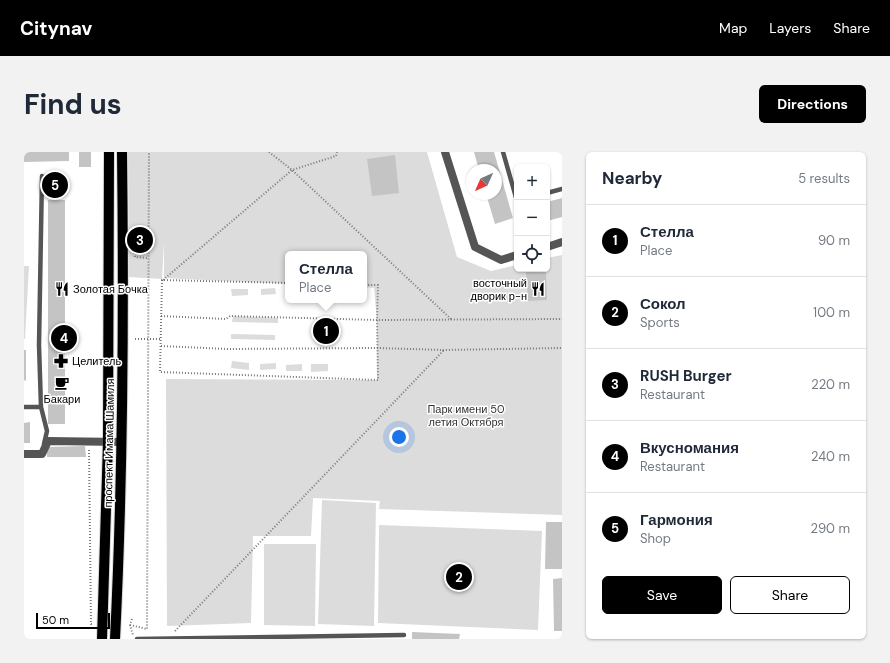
<!DOCTYPE html>
<meta charset="utf-8">
<style>
body{margin:0;font-family:"DM Sans",sans-serif;background:#f2f2f3;color:#1f2937}
.controls{position:absolute;right:12px;top:12px;display:grid;overflow:hidden;border-radius:6px;box-shadow:0 1px 3px #0004}
.controls button{width:36px;height:36px;display:grid;place-items:center;padding:0;border:0;border-bottom:1px solid #e0e1e3;background:#fff;color:#1f2937;font:20px sans-serif}
.compass{position:absolute;left:442px;top:12px;width:36px;height:36px;border-radius:50%;background:#fff;box-shadow:0 1px 3px #0004;rotate:225deg}
.scale{position:absolute;left:12px;bottom:10px;width:74px;box-sizing:border-box;padding-left:4px;border:2px solid #000;border-top:0;font-size:11px;line-height:14px;white-space:nowrap;color:#000;-webkit-text-stroke:3px #fff;paint-order:stroke}
.you{position:absolute;left:375px;top:285px;width:14px;height:14px;margin:-10px;border:3px solid #fff;border-radius:50%;background:#1a73e8;box-shadow:0 0 0 6px #1a73e833}
.badge{display:grid;place-items:center;width:26px;height:26px;border-radius:50%;background:#000;color:#fff;font-size:13px;font-weight:700}
.pin{position:absolute;translate:-50% -50%;border:2px solid #fff;box-shadow:0 1px 4px #0006}
.popup{position:absolute;left:261px;top:99px;width:82px;height:52px;box-sizing:border-box;display:grid;place-content:center;border-radius:6px;background:#fff;filter:drop-shadow(0 1px 3px #0005);font-size:13px;white-space:nowrap;color:#747a83}
.popup b{font-size:15px;color:#1f2937}
.popup::after{content:'';position:absolute;left:50%;top:100%;margin-left:-8px;border:8px solid transparent;border-top-color:#fff}
.list{margin:0;padding:0;list-style:none}
h2{display:flex;justify-content:space-between;align-items:center;height:52px;margin:0;padding:0 16px;font-size:17px}
h2 small{font-size:13px;font-weight:400;color:#747a83}
.list li{display:grid;grid-template-columns:26px 1fr auto;gap:12px;align-items:center;box-sizing:border-box;height:72px;padding:0 16px;border-top:1px solid #e0e1e3}
.list b{display:block;font-size:15px;white-space:nowrap}
.list p{margin:0;font-size:13px;white-space:nowrap;color:#747a83}
.list em{font-size:13px;font-style:normal;color:#747a83}
.actions{display:flex;gap:8px;padding:12px 16px}
.actions a{flex:1;padding:9px 0;border:1px solid #000;border-radius:6px;text-align:center;font-size:14px;color:#000}
.actions .main{background:#000;color:#fff}
.icon{flex:none;width:22px;height:22px;fill:none;stroke:currentColor;stroke-width:2;stroke-linecap:round;stroke-linejoin:round}
.map{position:relative;flex:none;width:538px;height:487px;overflow:hidden;border-radius:6px}
header{display:flex;align-items:center;gap:24px;box-sizing:border-box;height:56px;padding:0 20px;background:#000;color:#fff}
header strong{font-size:19px}
nav{display:flex;gap:22px;margin-inline-start:auto;font-size:14px}
.intro{display:flex;align-items:center;justify-content:space-between;box-sizing:border-box;height:96px;padding:0 24px}
h1{margin:0;font-size:28px}
.button{padding:10px 18px;border-radius:6px;background:#000;color:#fff;font-size:14px;font-weight:700}
main{display:flex;gap:24px;padding:0 24px}
aside{flex:1;background:#fff;border-radius:6px;box-shadow:0 1px 3px #0004}
.map>svg:first-child{display:block}
.green{fill:#dcdcdc}
.building{fill:#c4c4c4}
.lines{fill:none;stroke-linecap:round;stroke-linejoin:round}
.primary-casing{stroke:#dbdbdb;stroke-width:12}
.path{stroke:#777;stroke-width:2;stroke-dasharray:1 2;stroke-linecap:butt}
.service{stroke:#555;stroke-width:4.5}
.minor{stroke:#555;stroke-width:8}
.primary{stroke:#000;stroke-width:10}
.labels{text-anchor:middle;dominant-baseline:central;stroke-width:3;stroke-linejoin:round;paint-order:stroke}
.poi-label{font-size:11px;fill:#000;stroke:#fff;text-anchor:start}
.park-label{font-size:11px;fill:#333;stroke:#fff}
.street-label{font-size:11px;fill:#000;stroke:#fff}
</style>
<header>
<strong>Citynav</strong>
<nav><a>Map</a><a>Layers</a><a>Share</a></nav>
</header>
<div class="intro"><h1>Find us</h1><a class="button">Directions</a></div>
<main>
<div class="map">
<svg width="538" height="487" viewBox="0 0 538 487">
<rect width="100%" height="100%" fill="#fff"/>
<!-- green -->
<path class="green" d="M104 0H403L433 105 467 119 493 113V117H523V106L538 103V363L355 357 356 349 289 346 287 384H229L227 471 143 474 142 227 353 228V168L350 136 340 135V102H264V132L140 126V90L138 127 105 125Z
M0 114H5L1 187H0Z
M251 136 252 142 237 143V137Z
M207 137H224V143L208 144Z
M209 164 254 166V171L208 170Z
M207 182 251 183V188L207 187Z
M208 209 225 211V218L207 216Z
M252 211V217L236 218V212Z
M278 212V219H262V213Z
M287 212H304V219L287 220Z
M298 348 352 351 350 474 294 472Z
M355 373 518 379 514 478 354 471Z
M240 392H292L291 474 240 473Z"/>
<!-- building -->
<path class="building" d="M0 0H45V9L0 10Z
M55 0H67V15H55Z
M450 0H470L489 66 471 72 462 42H472V18H455Z
M371 3 375 41 348 44 343 7Z
M538 46V65L523 69V50Z
M24 48H41V272H24Z
M116 80H124L123 94 110 93V82H116Z
M502 120H522L523 148 504 149Z
M0 198H2V229L0 228Z
M6 270V291H0V271Z
M61 294 62 305H23V295Z
M522 370H538V417H521Z
M538 426V479H530L529 427Z
M388 480 436 482 435 487H388Z"/>
<g class="lines">
<defs>
<path id="primary" d="M78 487 84 290 85 0
M91 487C99 325 100 162 98 0"/>
</defs>
<!-- primary casing -->
<use href="#primary" class="primary-casing"/>
<!-- path -->
<path class="path" d="M245 0 268 18 427 167
M109 92 111 105 124 106
M139 128 268 18 312 4 313 0
M264 131 138 128 136 220 354 228 353 168 354 133H340
M137 164 202 167 206 164 353 168 538 167
M111 187H137
M137 194 203 197 353 196 420 198 538 196
M65 298 67 472H69
M108 467 106 473 109 483
M106 473 123 477 125 0
M151 479 420 198"/>
<!-- service -->
<path class="service" d="M479 0 493 49
M18 24 15 193 17 255 23 279 20 292
M523 41 538 37
M0 255H17
M113 487 380 483"/>
<!-- minor -->
<path class="minor" d="M421 0 451 95 477 108 493 103
M523 95 538 90
M0 302H18L24 289 98 290"/>
<!-- primary -->
<use href="#primary" class="primary"/>
</g>
<!-- icons -->
<defs>
<symbol id="restaurant-bare" viewBox="-9 -9 18 18"><path d="M-5-6h1v4h1v-4h1v4h1v-4h1v5L-1.5 .5V6h-2V.5L-5-1ZM5-6V6H3V1.5H1.5Q1.5-4 5-6Z" fill="#000" stroke="#fff" stroke-width="2.5" paint-order="stroke"/></symbol>
<symbol id="pharmacy-bare" viewBox="-9 -9 18 18"><path d="M-2-6h4v4h4v4h-4v4h-4v-4h-4v-4h4Z" fill="#000" stroke="#fff" stroke-width="2.5" paint-order="stroke"/></symbol>
<symbol id="cafe-bare" viewBox="-9 -9 18 18"><path d="M-5.5-4.5H6V0H3Q3 3.5 0 3.5H-2.5Q-5.5 3.5-5.5 0ZM3-3.2v2h1.7v-2ZM-6 4.5H4V6H-6Z" fill="#000" stroke="#fff" stroke-width="2.5" paint-order="stroke"/></symbol>
</defs>
<g fill-rule="evenodd">
<use href="#restaurant-bare" x="28" y="127" width="20" height="20"/>
<use href="#restaurant-bare" x="504" y="127" width="20" height="20"/>
<use href="#pharmacy-bare" x="27" y="199" width="20" height="20"/>
<use href="#cafe-bare" x="28" y="221" width="20" height="20"/>
</g>
<g class="labels">
<!-- poi labels -->
<g class="poi-label">
<text x="503" y="131" text-anchor="end">восточный<tspan x="503" dy="13">дворик р-н</tspan></text>
<text x="49" y="137">Золотая Бочка</text>
<text x="48" y="209">Целитель</text>
<text x="38" y="247" text-anchor="middle">Бакари</text>
</g>
<!-- park labels -->
<g class="park-label">
<text x="442" y="257">Парк имени 50<tspan x="442" dy="13">летия Октября</tspan></text>
</g>
<!-- street labels -->
<g class="street-label">
<text transform="translate(85 291) rotate(-89)">проспект Имама Шамиля</text>
</g>
</g>
</svg>
<div class="controls">
<button>+</button>
<button>−</button>
<button><svg class="icon" aria-label="locate" viewBox="0 0 24 24"><circle cx="12" cy="12" r="6"/><path d="M12 2v4M12 18v4M2 12h4M18 12h4"/></svg></button>
</div>
<svg class="compass" viewBox="-18 -18 36 36"><path d="M0-13l5 13h-10z" fill="#e53935"/><path d="M0 13l5-13h-10z" fill="#747a83"/></svg>
<div class="scale">50 m</div>
<div class="you"></div>
<div class="pin badge" style="left:302px;top:179px">1</div>
<div class="popup"><b>Стелла</b>Place</div>
<div class="pin badge" style="left:435px;top:425px">2</div>
<div class="pin badge" style="left:116px;top:88px">3</div>
<div class="pin badge" style="left:40px;top:186px">4</div>
<div class="pin badge" style="left:31px;top:33px">5</div>
</div>
<aside>
<h2>Nearby<small>5 results</small></h2>
<ul class="list">
<li><span class="badge">1</span><div><b>Стелла</b><p>Place</p></div><em>90 m</em></li>
<li><span class="badge">2</span><div><b>Сокол</b><p>Sports</p></div><em>100 m</em></li>
<li><span class="badge">3</span><div><b>RUSH Burger</b><p>Restaurant</p></div><em>220 m</em></li>
<li><span class="badge">4</span><div><b>Вкусномания</b><p>Restaurant</p></div><em>240 m</em></li>
<li><span class="badge">5</span><div><b>Гармония</b><p>Shop</p></div><em>290 m</em></li>
</ul>
<div class="actions"><a class="main">Save</a><a>Share</a></div>
</aside>
</main>
